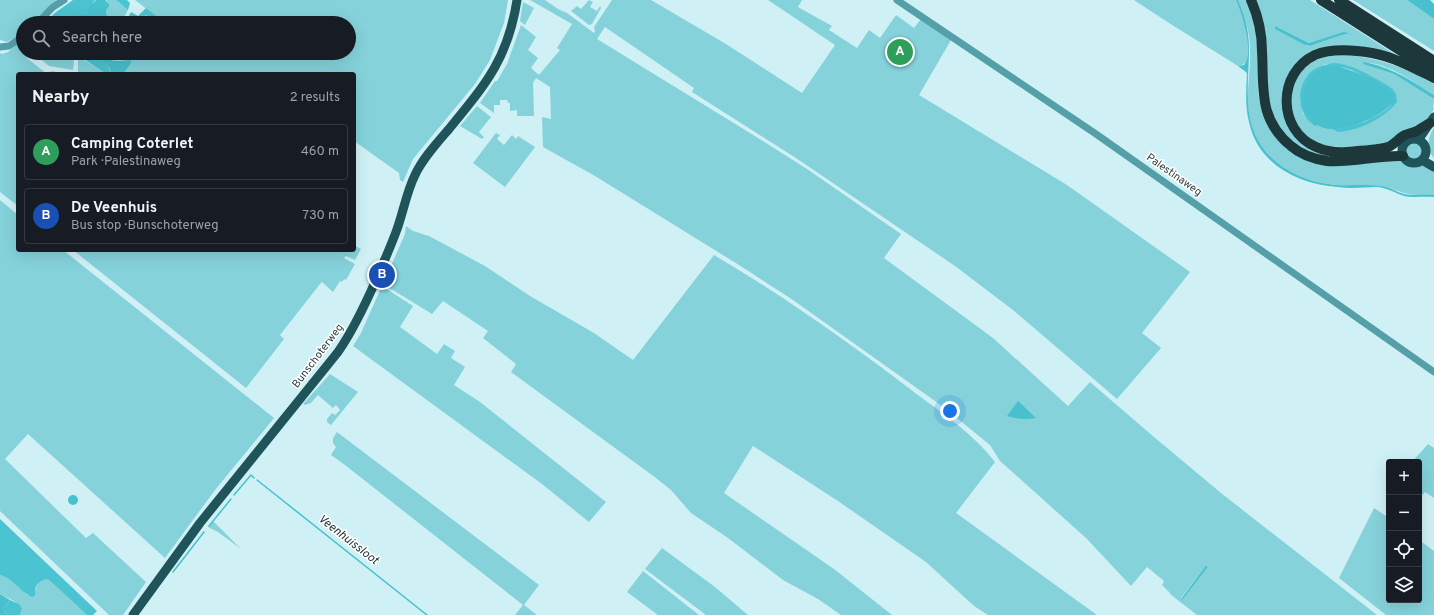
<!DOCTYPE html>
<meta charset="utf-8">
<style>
body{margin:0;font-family:Overpass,sans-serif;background:#242831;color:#f1f3f6}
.controls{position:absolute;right:12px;bottom:12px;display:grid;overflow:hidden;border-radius:4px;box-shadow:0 4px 16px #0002}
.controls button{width:36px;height:36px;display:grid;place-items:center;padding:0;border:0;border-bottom:1px solid #363941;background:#171b24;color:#f1f3f6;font:20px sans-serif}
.you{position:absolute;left:950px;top:411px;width:14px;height:14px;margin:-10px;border:3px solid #fff;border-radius:50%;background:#1a73e8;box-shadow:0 0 0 6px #1a73e833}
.badge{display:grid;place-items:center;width:26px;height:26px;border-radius:50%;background:#7c3aed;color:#fff;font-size:13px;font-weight:700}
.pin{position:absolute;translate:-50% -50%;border:2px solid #fff;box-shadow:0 1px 4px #0006}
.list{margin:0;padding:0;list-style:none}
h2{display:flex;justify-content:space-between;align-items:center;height:52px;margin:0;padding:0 16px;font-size:17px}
h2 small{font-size:13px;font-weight:400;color:#9ea1a6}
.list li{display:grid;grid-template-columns:26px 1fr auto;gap:12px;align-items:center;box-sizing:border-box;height:56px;margin:0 8px 8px;padding:0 8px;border:1px solid #363941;border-radius:4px}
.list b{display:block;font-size:15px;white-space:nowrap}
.list p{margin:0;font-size:13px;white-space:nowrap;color:#9ea1a6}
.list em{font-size:13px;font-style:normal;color:#9ea1a6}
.icon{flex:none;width:22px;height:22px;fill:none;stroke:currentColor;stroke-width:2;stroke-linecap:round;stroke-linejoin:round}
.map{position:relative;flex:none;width:1434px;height:615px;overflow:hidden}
.search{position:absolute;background:#171b24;box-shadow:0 4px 16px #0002;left:16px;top:16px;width:340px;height:44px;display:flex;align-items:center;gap:10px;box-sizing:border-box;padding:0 14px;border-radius:22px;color:#9ea1a6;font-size:15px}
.panel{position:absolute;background:#171b24;box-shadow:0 4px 16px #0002;left:16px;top:72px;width:340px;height:180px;border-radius:4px}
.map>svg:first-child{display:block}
.green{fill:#85d2db;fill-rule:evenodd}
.forest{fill:#4cc3d0}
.water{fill:#48c0cd}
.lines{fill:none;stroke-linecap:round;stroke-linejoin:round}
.stream{stroke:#48c0cd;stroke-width:1.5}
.minor{stroke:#559fa8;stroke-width:7}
.major{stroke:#1e545a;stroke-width:9}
.highway{stroke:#1d383b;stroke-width:10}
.labels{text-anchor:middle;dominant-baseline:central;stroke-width:3;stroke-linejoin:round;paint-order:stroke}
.street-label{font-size:11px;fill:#313f41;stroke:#fff}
.water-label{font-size:12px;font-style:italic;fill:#182d30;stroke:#fff}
</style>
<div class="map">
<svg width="1434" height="615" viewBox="0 0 1434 615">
<rect width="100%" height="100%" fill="#cff1f5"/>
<!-- green -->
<path class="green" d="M0 0H57L30 23H23V29L16 37 7 42 0 40Z
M105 0H116L128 10 121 23H106L107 17 106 10 109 7 107 1Z
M135 0H508L504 23 490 60 475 84 413 159 403 182 400 180 399 173 354 141V74H126L124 72 132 62 130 60 136 53H349V23H165Z
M530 0H545L558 9 567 13 594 33 595 31 594 27 612 0H651L726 44 802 93 835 45 768 0H802L798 7 832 26 829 30 857 48 869 30 880 38 896 15 914 28 921 19 951 40 919 95 1067 185 1190 272 1142 333 1161 348 1117 399 1013 310 955 266 796 158 692 92 694 88 605 27 597 39 750 133 807 169 901 234 884 258 993 338 1068 406 1090 382 1154 437 1221 493 1377 615H1197L1170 594V593L1162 585 1164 581 1147 567 1131 586 1086 538 1000 461 990 445 942 406 793 300 739 265 595 176 543 147 542 117 551 119 550 87 536 78 533 83 534 116H517V110L510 111V103H508L507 100H500V105H494V113L480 103 495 81H497L507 64 521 25 536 37 528 50 538 58 531 68 539 75 560 50 557 48 572 24ZM1206 565 1208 567 1182 599H1181V598Z
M589 0 593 2 590 7 597 11 600 6 601 8 592 24 589 25 571 11 577 6 581 9Z
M1134 0H1236C1243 16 1253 44 1247 62L1242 65 1238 66 1169 23Z
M1238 0H1247L1254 24 1257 42 1258 92 1261 108 1267 125 1277 139 1300 157 1404 161 1411 165 1422 164 1434 168V195C1424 195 1413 196 1404 193 1396 191 1389 186 1381 186 1364 184 1347 187 1329 184 1285 178 1252 152 1248 105 1247 86 1251 68 1250 50 1250 32 1245 16 1238 0Z
M1253 0H1310L1404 60 1387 55H1312L1284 95 1303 145 1314 152 1337 159 1303 151 1273 122ZM1275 26 1309 43 1348 33 1354 37 1345 34 1313 45 1307 46Z
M1353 0H1407L1434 19V51Z
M523 2 534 8 525 25 520 21Z
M148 17H152L159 23H142Z
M23 39V53H30L27 58 47 74 52 71 65 74H18V206L0 192V53L2 54 8 52Z
M33 53H68L74 61 73 70 49 66Z
M105 53H111L119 62C113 61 107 60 105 53Z
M1340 55C1375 56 1404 67 1434 84V95C1413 82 1388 62 1363 63L1364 64 1394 74 1434 99 1433 108 1434 109C1431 113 1429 118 1425 121 1419 127 1390 142 1382 145 1377 147 1369 146 1364 146 1344 147 1321 150 1306 135 1284 115 1287 77 1313 62 1322 57 1330 56 1340 55ZM1326 64 1346 65 1371 76 1392 88 1364 125 1337 132 1333 129 1320 125 1318 126 1303 114 1300 99 1304 82 1308 77 1313 70Z
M78 56 106 74H78Z
M477 106 491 117 479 132 484 137 482 139 460 126Z
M1434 127V158C1425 149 1428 137 1434 127Z
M496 133 500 135 497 139 504 145 512 135 516 139 518 136 535 147 505 187 473 163Z
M1406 151a8 8 0 1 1 16 0a8 8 0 1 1-16 0Z
M0 200 18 215V250H63L274 418 215 490 165 558 28 434 5 459 86 538 93 533 146 582 123 615H109L0 511Z
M406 226 413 231 429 236 485 266 530 296 594 333 633 360 714 255C782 295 847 341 910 389 939 411 973 433 995 462L956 513 1097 615H988L974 606 926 562 913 553 838 501 753 446 724 493 834 569 892 615H841L818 599 783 580 728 538 691 513 671 490 656 478 511 372 516 364 483 338 488 331 443 301 432 314 383 284 405 234Z
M354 245 361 249 355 260 346 256 344 258 355 264 346 280 344 279 342 282 340 281 333 292 322 282 320 284 280 335 284 339 246 388 73 250H354Z
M382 286 413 306 400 327 437 354 444 344 455 351 451 358 465 367 454 385 480 402 606 502 589 522 542 484 353 346 361 333Z
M330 374 358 392 331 425 327 422V419L332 413 335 415 340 410 336 405 333 408 318 395 311 403 305 405 303 404Z
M337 432 539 585 524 605 537 615H515L523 605 345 465 331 455 336 447 333 443V438Z
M1428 444 1434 448V498L1425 492 1419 499V462H1412Z
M1374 508 1389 518V600H1419V540L1434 551V615H1386L1339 578Z
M213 521 241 549 218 532 208 527Z
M662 548 715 587 748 615H706L645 569Z
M643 571 699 615H658L627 592Z
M0 575C11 577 19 587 27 595L36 590 37 583 45 578 49 580 87 615H20L22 608 14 601 0 594Z"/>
<!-- forest -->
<path class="forest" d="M73 0H96L94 1 87 15C78 15 72 15 66 23H44L56 12Z
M116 0H127L130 3 128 10Z
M146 8 165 23C156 23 155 18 148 17L146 15 139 23H125L131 12 138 16Z
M75 53H96C100 60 109 63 110 71L115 74H106Z
M1334 63C1351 63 1377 79 1392 88L1396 94 1397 102C1383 119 1359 131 1337 132L1333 129C1349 129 1382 117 1391 105 1392 102 1393 98 1393 95 1388 89 1353 69 1345 68 1342 67 1338 68 1335 68 1324 70 1318 70 1310 79L1313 121 1320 125 1315 126C1296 114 1295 85 1313 70 1319 66 1327 64 1334 63Z
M0 519 97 611 93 615H87L49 580 45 579C35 584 36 585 35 595L33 597C20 593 14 578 0 575Z
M1206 565 1208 567 1182 600 1181 599Z
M10 600 19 604 22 608 20 615H8L4 611V608Z"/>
<!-- water -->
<path class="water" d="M96 0H105L109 4V7L106 10 107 17 106 23H66L75 15H87L89 7Z
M1236 0H1238C1256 39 1246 63 1248 102 1250 152 1287 180 1335 185 1351 186 1366 184 1381 186 1389 186 1396 192 1404 194 1413 196 1424 194 1434 195V197C1424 196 1413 198 1404 196 1395 193 1387 188 1378 187 1364 187 1351 189 1338 187 1299 184 1258 165 1249 122 1245 106 1246 90 1247 74L1246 72 1238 66 1244 65C1255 54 1242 13 1236 0Z
M1407 0H1430L1434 4V19Z
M1275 26 1309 43 1344 32 1348 33 1354 37 1347 34 1342 35 1310 46 1305 45 1279 31 1275 29Z
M96 53H105L107 58 114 61 130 60 132 62 123 74H115L111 72C108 62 101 62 96 53Z
M1363 62C1392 67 1410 80 1434 95V99L1394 74 1363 64Z
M1334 66C1346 66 1383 84 1391 92 1394 95 1394 97 1394 101 1385 112 1371 119 1358 124 1350 127 1340 130 1331 129 1302 127 1295 92 1314 74 1320 69 1327 67 1334 66Z
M1018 401 1036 418C1025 420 1017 419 1007 416Z
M68 500a5 5 0 1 1 10 0a5 5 0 1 1-10 0Z
M0 594 10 600 4 608V611L8 615H0Z"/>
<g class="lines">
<!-- stream -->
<path class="stream" d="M257 480 427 615
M234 495 251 475 254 478
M209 526 231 499
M173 572 204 532"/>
<!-- minor -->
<path class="minor" d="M897 0 1096 134 1434 372
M37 23 53 7 64 0
M0 47 9 46 23 36"/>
<!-- major -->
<path class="major" d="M1402 151a12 12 0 1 1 24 0a12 12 0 1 1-24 0Z
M1419 139 1434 117
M1422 160 1434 167
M133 615 200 523 338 352C354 329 365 305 376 280 383 264 390 248 396 232 403 214 406 193 415 175 423 158 437 143 449 129 485 85 508 59 517 0"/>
<!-- highway -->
<path class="highway" d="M1251 0C1258 16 1262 33 1262 51 1264 88 1258 119 1291 146 1300 154 1314 159 1327 161 1352 163 1378 155 1403 156
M1321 0 1431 70
M1339 0 1434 61
M1430 123C1425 126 1421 128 1417 131 1413 133 1409 133 1405 135 1399 138 1395 144 1388 147 1378 150 1368 150 1358 151 1344 153 1329 153 1316 147 1277 130 1277 73 1315 55 1332 48 1354 50 1372 53 1394 57 1414 68 1434 78"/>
</g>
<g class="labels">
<!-- street labels -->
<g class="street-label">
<text transform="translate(1174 175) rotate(35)">Palestinaweg</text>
<text transform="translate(318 356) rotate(-53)">Bunschoterweg</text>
</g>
<!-- water labels -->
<g class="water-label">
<text transform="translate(348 540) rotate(38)">Veenhuissloot</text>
</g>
</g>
</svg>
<div class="controls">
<button>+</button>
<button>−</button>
<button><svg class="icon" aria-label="locate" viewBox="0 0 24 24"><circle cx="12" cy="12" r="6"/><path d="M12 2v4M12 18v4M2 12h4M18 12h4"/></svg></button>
<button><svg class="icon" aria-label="layers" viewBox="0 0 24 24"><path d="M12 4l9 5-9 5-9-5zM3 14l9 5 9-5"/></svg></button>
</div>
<div class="you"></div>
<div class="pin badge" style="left:900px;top:52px;background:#2e9e5b">A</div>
<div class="pin badge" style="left:382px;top:275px;background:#1a4fb4">B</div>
<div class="search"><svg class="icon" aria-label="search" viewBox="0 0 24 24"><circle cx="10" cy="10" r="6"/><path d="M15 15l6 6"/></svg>Search here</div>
<section class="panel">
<h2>Nearby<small>2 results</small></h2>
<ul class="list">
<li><span class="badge" style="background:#2e9e5b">A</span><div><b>Camping Coterlet</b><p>Park · Palestinaweg</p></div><em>460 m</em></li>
<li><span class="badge" style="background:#1a4fb4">B</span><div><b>De Veenhuis</b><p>Bus stop · Bunschoterweg</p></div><em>730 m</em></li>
</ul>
</section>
</div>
